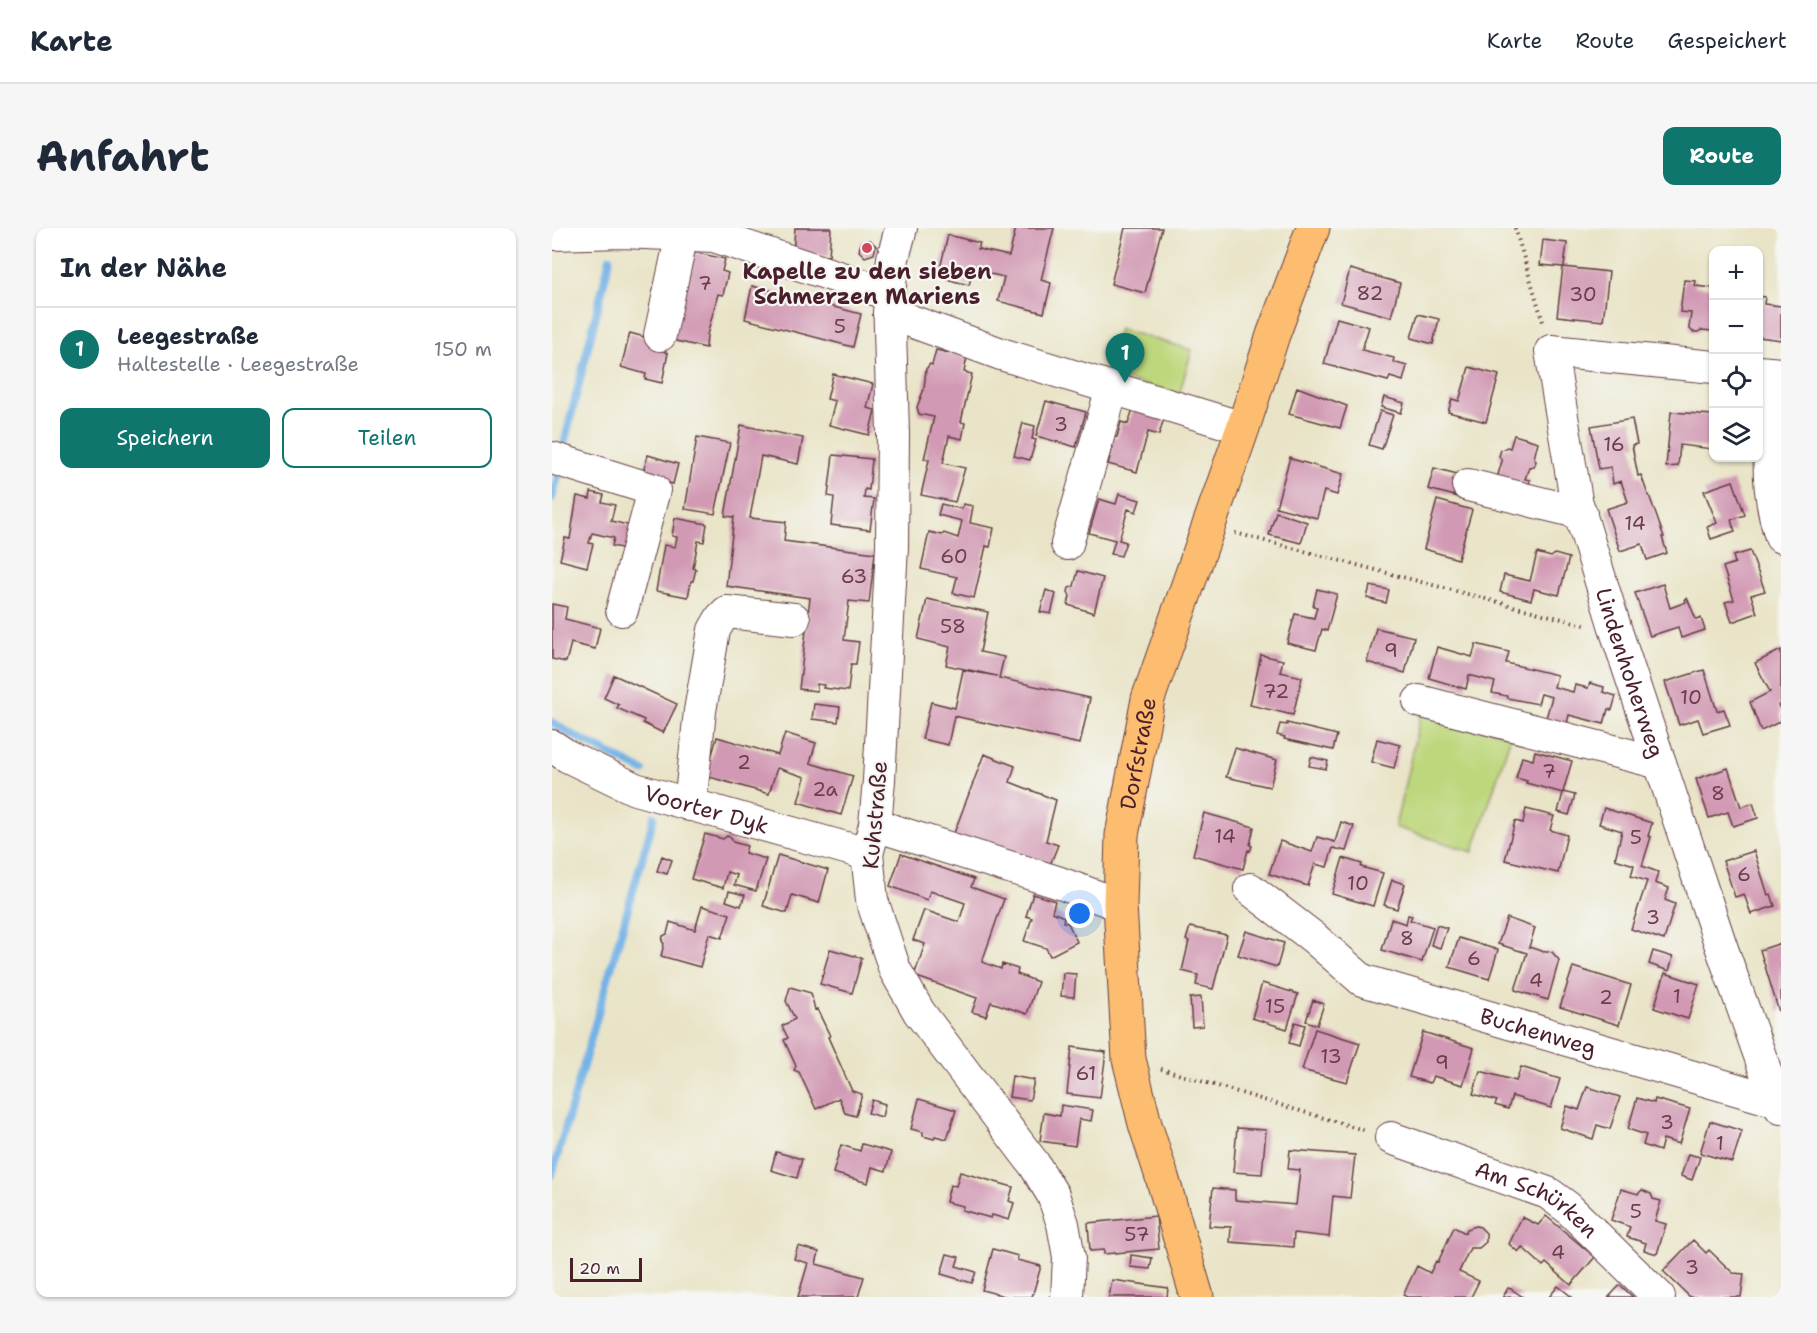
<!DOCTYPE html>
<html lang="de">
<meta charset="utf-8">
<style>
body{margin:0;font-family:"Shantell Sans",sans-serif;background:#f6f6f7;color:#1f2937}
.controls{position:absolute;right:18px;top:18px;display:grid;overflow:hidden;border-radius:12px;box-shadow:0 2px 4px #0004}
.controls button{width:54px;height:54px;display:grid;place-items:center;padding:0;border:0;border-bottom:2px solid #e0e1e3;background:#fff;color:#1f2937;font:30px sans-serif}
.scale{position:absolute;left:18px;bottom:15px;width:72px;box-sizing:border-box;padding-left:6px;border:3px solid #4a1f2b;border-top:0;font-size:16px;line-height:21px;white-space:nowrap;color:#4a1f2b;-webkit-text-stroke:4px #f6f6f2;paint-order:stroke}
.you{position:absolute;left:528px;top:686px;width:21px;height:21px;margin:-15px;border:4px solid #fff;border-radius:50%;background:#1a73e8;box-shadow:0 0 0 9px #1a73e833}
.badge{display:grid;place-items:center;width:39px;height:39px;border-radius:50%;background:#0f766e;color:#fff;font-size:20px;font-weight:700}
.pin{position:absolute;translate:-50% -50px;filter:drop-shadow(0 2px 3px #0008)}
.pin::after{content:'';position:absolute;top:32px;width:21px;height:18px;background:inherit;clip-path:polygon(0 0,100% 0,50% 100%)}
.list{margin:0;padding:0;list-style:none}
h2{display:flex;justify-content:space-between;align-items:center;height:78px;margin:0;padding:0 24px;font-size:26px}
h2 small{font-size:20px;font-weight:400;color:#747a83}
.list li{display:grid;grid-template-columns:39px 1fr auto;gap:18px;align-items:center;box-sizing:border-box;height:84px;padding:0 24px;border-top:2px solid #e0e1e3}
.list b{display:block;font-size:22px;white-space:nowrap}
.list p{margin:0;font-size:20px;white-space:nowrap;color:#747a83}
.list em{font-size:20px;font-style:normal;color:#747a83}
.actions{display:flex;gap:12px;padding:18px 24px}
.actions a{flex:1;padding:14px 0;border:2px solid #0f766e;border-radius:12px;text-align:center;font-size:21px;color:#0f766e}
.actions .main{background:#0f766e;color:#fff}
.icon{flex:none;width:33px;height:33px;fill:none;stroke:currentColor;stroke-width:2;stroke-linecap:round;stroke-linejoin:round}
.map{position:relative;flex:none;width:1229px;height:1069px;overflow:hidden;border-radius:12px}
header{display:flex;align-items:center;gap:36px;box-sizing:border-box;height:84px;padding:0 30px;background:#fff;border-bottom:2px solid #e0e1e3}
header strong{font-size:28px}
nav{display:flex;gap:33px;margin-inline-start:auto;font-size:21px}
.intro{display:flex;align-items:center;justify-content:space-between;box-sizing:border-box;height:144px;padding:0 36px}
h1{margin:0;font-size:42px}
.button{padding:15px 27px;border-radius:12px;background:#0f766e;color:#fff;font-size:21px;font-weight:700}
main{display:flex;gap:36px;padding:0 36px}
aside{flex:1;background:#fff;border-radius:12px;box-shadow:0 2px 4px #0004}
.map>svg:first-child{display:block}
.green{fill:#bdd77c;stroke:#847b54;stroke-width:1.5}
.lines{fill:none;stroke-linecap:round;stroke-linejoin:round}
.stream{stroke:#72b2e6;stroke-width:8}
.building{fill:#d199b3}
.minor-casing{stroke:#623d42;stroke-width:34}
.major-casing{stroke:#623d42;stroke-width:35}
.path{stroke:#623d42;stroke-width:4;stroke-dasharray:1.5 4.5;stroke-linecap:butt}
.minor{stroke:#fff;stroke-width:32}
.major{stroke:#fcbd6f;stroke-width:33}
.poi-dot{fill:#d1495b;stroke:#f6f6f2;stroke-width:2}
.labels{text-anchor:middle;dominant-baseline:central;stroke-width:4.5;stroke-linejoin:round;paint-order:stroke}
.number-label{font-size:20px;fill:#6c3e4d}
.poi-label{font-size:22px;font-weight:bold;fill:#4a1f2b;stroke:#f6f6f2}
.street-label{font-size:22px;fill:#4a1f2b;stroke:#f6f6f2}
</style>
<header>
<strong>Karte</strong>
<nav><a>Karte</a><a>Route</a><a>Gespeichert</a></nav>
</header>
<div class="intro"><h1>Anfahrt</h1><a class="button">Route</a></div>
<main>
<aside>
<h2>In der Nähe<small></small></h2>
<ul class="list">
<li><span class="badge">1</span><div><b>Leegestraße</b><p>Haltestelle · Leegestraße</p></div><em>150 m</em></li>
</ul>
<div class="actions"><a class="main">Speichern</a><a>Teilen</a></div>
</aside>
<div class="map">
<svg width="1229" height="1069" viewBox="0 0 1229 1069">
<rect width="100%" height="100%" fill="#f6f6f2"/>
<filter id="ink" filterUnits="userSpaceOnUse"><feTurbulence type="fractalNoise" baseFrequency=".0167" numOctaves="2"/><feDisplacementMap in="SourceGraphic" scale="12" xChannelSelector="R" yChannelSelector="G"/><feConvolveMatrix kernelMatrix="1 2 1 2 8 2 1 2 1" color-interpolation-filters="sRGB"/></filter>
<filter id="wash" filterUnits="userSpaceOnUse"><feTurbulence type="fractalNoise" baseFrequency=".008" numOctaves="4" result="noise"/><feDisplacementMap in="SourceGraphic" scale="24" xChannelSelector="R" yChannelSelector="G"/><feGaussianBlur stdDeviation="1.35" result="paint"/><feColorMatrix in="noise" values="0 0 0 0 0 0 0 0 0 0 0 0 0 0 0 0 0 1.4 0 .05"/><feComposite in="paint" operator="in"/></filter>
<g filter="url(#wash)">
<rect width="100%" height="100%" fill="#e9e4c7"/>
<!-- green -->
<path class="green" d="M567 101 640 122 627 167 555 146Z
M870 481 959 508 921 624 843 599Z"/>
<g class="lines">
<!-- stream -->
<path class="stream" d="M12 216 58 30
M0 270 6 248
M0 494 19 506 91 543
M0 947 102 589"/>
</g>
<g id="blocks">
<!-- building -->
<path class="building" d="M243 0H279L277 28 241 26Z
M464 0H502L489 52 499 55 492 85 446 73 452 49 421 42 417 57 386 49 396 7 428 15 426 21 457 28Z
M573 0H610L593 65 559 56Z
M318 12 324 18 322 26 313 29 307 23 309 14Z
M991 12 1015 15 1012 39 1057 44 1051 93 1005 88 1011 39 988 37Z
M141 24 173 31 170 43 176 45 171 67 166 66 155 107 154 120 120 112Z
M798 41 848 55 839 89 789 75Z
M1132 52 1144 53 1143 58 1161 60V103L1149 102 1146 104H1141L1137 100 1139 85 1128 84Z
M200 58 309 86 301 119 193 91Z
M1206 68 1213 69 1212 76 1229 78V112L1207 109Z
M866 86 887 91 881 116 859 110Z
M785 90 817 99 810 122 842 130 841 134 855 138 851 153 838 149 836 153 772 136Z
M78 105 100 111 97 118 116 125 110 155 93 151 94 146 69 139Z
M384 122 415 129 412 144 420 146 409 194 413 195 410 211 397 208 391 235 413 240 403 274 369 267 377 232 372 231 382 189 367 186 365 179 372 161 374 141 378 136 380 137Z
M917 139 947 147 934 194 896 184 900 171 907 173Z
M281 146 321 156 315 180 323 182 317 207 277 197 283 173 275 171Z
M745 159 795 178 788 200 737 186Z
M832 169 852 175 849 185 829 179Z
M494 173 534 184 524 219 484 208Z
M581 181 612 190 607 207 596 204 585 244 556 236 561 219 558 215 559 210 565 209 569 194 576 196Z
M828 183 841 187 830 221 817 217Z
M1119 184 1161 187V221L1128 217 1126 238 1114 239Z
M1080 191 1085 216 1080 217 1086 248 1089 247 1096 267H1097L1112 309H1110L1115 325 1095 332 1090 316 1068 323 1054 281 1076 274 1069 253 1061 256 1059 239 1047 241 1039 198Z
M471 195 483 198 480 211 484 212 478 232 462 228Z
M189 197 251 210 246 236 209 228 198 290 234 294 232 313 323 325 317 375 297 373 292 412 307 414 304 436H299L296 463 271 460 272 457 265 456V463L247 461 258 370 174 358 182 289 173 288Z
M962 207 986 214 982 230 984 233 982 238 977 239 973 251 978 252 974 265 943 257 950 233 947 228 949 222 955 219 958 220Z
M145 209 178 215 163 286 133 281Z
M96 227 126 236 121 256 90 248Z
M281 227 320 231 317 262 313 261 312 270 322 271 318 302 279 297 282 269 276 268Z
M738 229 740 231 791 246 785 267 772 263 765 290 724 279Z
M882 240 913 248 907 269 876 261Z
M1181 253 1193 287 1179 292 1183 303 1159 311 1155 299 1165 295 1152 263Z
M39 264 52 267 50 274 63 277 59 293 84 299 79 322 60 318 62 310 40 305 37 315 41 316 35 339 8 332 13 310 18 311 25 268 38 271Z
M567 266 588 272 584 284 576 281 567 312 574 314 569 328 559 326 563 312 537 305 547 271 564 276Z
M885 272 920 282 906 331 872 321Z
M389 276 410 281 411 276 421 278 418 295 442 300 438 319 434 318 422 370 401 365 405 349 369 341 377 304 390 307 392 305 406 310 410 293 386 287Z
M724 284 755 294 749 315 717 307Z
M123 290 155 296 152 314 146 313 141 340 144 341 141 353H139L136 369 104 363 112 317 123 319 125 309 120 308Z
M1198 323 1213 363 1199 367 1205 385 1180 394 1173 374 1182 372 1171 339 1183 335 1181 328Z
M985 325 999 329 1003 326 1017 330 1007 367 982 361 979 372 948 364 952 347 978 353Z
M526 343 551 350 542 385 516 377 518 368 516 364 517 360 522 358Z
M1111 356 1118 380 1134 374 1133 371 1135 370 1144 391 1149 390 1153 402 1129 410 1126 399 1098 408 1083 365Z
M818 358 837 362 834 375 815 370Z
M765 361 785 366 775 403 770 401 764 422 735 415 743 386 762 390 765 379 761 378Z
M494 362 504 366 499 386 488 384Z
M375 371 436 384 428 424 452 429 447 450 538 470 528 516 402 488 396 517 370 511 379 474 403 480 411 442 445 448 394 437 398 419 366 411Z
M0 376 15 379 13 391 48 400 43 421 19 415 14 434 0 431Z
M824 400 862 409 853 445 815 434Z
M924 416 957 424 954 435 1005 447 1002 459 1021 464 1023 457 1036 460 1038 455 1052 459 1051 464 1064 468 1060 482 1056 481 1052 496 1017 487 1015 496 994 490 1000 469 989 466 986 476 955 470V468L940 465 943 454 917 447 914 461 877 450 885 419 920 429Z
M1229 422V475L1226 477 1229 483V493L1209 503 1198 474 1218 464 1203 435Z
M709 427 731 432 728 444 750 449 741 487 698 477Z
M1152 442 1165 483 1172 481 1178 497 1151 505 1146 491 1127 497 1113 454Z
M62 447 125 476 111 505 91 495 92 492 65 480 67 477 52 470Z
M262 476 288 479 286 494 260 491Z
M735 495 785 507 781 522 732 511 733 509 725 507 728 496 735 497Z
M233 505 264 515 258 535 301 548 289 587 246 574 253 549 225 540 217 566 154 548 165 509 226 527Z
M825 511 848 517 842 540 819 534Z
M683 520 725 532 718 559 674 549Z
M983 523 1020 533 1011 564 1023 567 1017 587 1006 584 1011 565 974 555 975 553 964 550 970 529 981 532Z
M432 526 463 538 458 554 504 572 494 613 506 617 496 642 399 613Z
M759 529 776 533 774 541 757 538Z
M1176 540 1189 579 1201 575 1206 590 1181 598 1176 584 1157 590 1144 551Z
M1052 580 1100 595 1096 608 1099 609 1090 638 1106 644 1103 655 1117 660 1113 672 1123 676 1112 712 1079 701 1095 653 1079 648 1082 637 1063 631 1070 603 1047 596Z
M974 581 1002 588 998 602 1015 607 1006 645 953 632 963 593 971 595Z
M652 585 702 599 698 617 700 618 698 623 696 622 691 641 641 627Z
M789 594 802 598 794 623 781 620 775 639 763 636 756 658 717 646 728 613 760 624 765 609 783 614Z
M153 606 171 611 175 608 179 610 181 614 195 618 193 625 214 631 204 663 182 657 185 647 175 644 171 660 139 651Z
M1202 623 1216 667 1219 666 1223 678 1199 686 1192 666 1183 669 1171 633Z
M349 626 422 651 419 659 452 671 430 734 449 741 450 736 466 741 465 746 486 754 475 786 439 774 434 788 420 784 425 770 362 748 373 716 361 712 372 682 407 694 413 675 378 663 375 672 338 658Z
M226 627 276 642 267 675 240 667 235 685 211 678Z
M110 628 120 632 115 646 105 643Z
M791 630 810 636 809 639 831 645 821 678 780 666Z
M840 652 853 656 845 681 832 677Z
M177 663 193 667 189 678 174 673Z
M481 666 503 673 500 684 512 689 511 694 516 695 525 714 498 728 494 720 472 713 480 690 474 688Z
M150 678 178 686 170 710 157 706 148 739 109 728 112 716 110 713 111 708 115 706 118 694 143 702Z
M856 687 860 688 858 692 881 699 870 734 830 722 839 691 854 696Z
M955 690 983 700 977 719 992 724 995 723 1000 724 1007 732 996 772 963 762 975 725 946 716Z
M885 697 895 700 888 720 879 717Z
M638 699 675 707 661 761 644 757 646 747 630 743 637 713 634 712Z
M694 703 732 715 725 739 686 727Z
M907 710 946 722 937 751 897 739Z
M1229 715V783L1227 784 1208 722Z
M278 721 310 730 300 765 268 756Z
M1101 723 1121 729 1117 743 1097 736Z
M1021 739 1079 757 1067 797 1008 779Z
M511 745 524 746 522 769 509 768Z
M1113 745 1147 756 1136 791 1102 780Z
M710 755 746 766 735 801 700 790Z
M238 759 259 765 263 782 265 781 278 808 276 809 300 863 310 866 304 888 293 885 287 870 264 881 247 844 242 842 244 838 232 812 236 810 230 798 243 791 234 773Z
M649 769 651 798 640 799 638 770Z
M761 772 772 776 765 797 754 793Z
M743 794 753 797 747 818 737 815Z
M763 801 808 815 795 854 750 842Z
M871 804 922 820 911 857 881 848 878 855 857 849Z
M520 819 554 824 548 870 515 866Z
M969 839 1008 851 999 880 960 868 956 881 943 877 945 873 921 866 928 843 964 853Z
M460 848 482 852 478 872 457 869Z
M1035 859 1068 869 1058 901 1045 897 1041 911 1008 900 1015 878 1027 882Z
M1085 870 1102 875 1103 871 1138 881 1127 916 1111 911 1108 923 1091 917 1094 907 1076 901Z
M367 871 404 882 395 911 383 908 382 911 371 908V904L359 901Z
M320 872 333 876 330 889 316 885Z
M509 877 541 882 539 893 527 891 523 918 488 913 492 885 508 888Z
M1158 893 1190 903 1180 934 1148 925Z
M685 900 714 902 710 946 681 944Z
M310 916 339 924 334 943 320 939 316 955 281 945 289 917 308 923Z
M738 922 803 927 798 970 781 968 777 1009 742 1005 741 1019 678 1014 679 999 657 998 661 960 683 962V972L744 977 748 942 736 941Z
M224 924 250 931 245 950 219 942Z
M1136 926 1148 929 1140 952 1129 948Z
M408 944 461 959 457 973 462 975 457 992 440 987 439 990 424 986 410 982 411 978 394 974 398 957 404 958Z
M1069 961 1086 966 1090 962 1099 966 1101 971 1109 973 1103 993 1114 996 1105 1026 1092 1022 1094 1015 1075 1009 1078 999 1059 992Z
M604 988 607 1021 552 1026V1022L538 1023 536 995Z
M994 988 1043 1029 1019 1057 994 1035 991 1038 970 1019 966 1024 957 1016 970 989 986 997Z
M924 998 928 999 934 1005V1014L927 1020H918L907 1044 927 1053 919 1069H855L851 1067 865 1038 878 1045 884 1033 886 1034 902 999 913 1005 915 1001Z
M1141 1012 1154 1025 1157 1022 1181 1045 1192 1046 1189 1069H1138L1111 1043Z
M246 1018 267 1024 264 1036 312 1049 306 1069H246L256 1035 242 1031Z
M441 1021 466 1028 465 1032 489 1038 480 1069H456L430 1062Z
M395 1026 407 1029 404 1038 424 1044 420 1055 389 1046Z
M579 1027 600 1030 598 1041 578 1039Z
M560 1052 616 1060 615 1069H557Z
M1068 1057 1081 1069H1057Z
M1006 1058 1020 1069H997Z
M956 1060 959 1061 971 1069H951Z"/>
</g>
</g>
<g filter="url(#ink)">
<use href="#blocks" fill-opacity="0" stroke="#623d42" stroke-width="1.5"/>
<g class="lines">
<defs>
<g id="minor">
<path d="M349 0 341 30 337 66 341 205 340 319 327 552 323 597 315 626 320 672 343 742 367 784 482 936 501 967 511 996 517 1029 515 1069"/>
<path d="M0 6 70 4 162 8 337 66"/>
<path d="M337 85 449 126 691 200"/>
<path d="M108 107 130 6"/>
<path id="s1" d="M1162 139 999 123 1024 272 1065 406 1169 718 1224 873 1229 880"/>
<path d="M1206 144 1229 146C1218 204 1210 250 1229 309"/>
<path d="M0 230 102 262 70 382"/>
<path d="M916 257 1029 285"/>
<path d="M515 316 560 160"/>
<path d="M867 473 1108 535"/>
<path id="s2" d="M0 518 15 528 83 561 315 626"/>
<path d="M138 577 148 483 162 402 169 390 175 384 242 391"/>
<path d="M323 597 505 654 568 677"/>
<path id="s3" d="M698 661 762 710 810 752 1224 873"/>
<path id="s4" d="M839 910 996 965 1015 979 1107 1069"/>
</g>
<g id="major">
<path id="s5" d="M645 1069 610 949 593 896 577 831 568 677 570 607 596 471 691 200 721 107 761 0"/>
</g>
</defs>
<!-- minor casing -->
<use href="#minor" class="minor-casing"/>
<!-- major casing -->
<use href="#major" class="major-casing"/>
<!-- path -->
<path class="path" d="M963 0 992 97
M683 305 1033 397
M609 841 815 903"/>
<!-- minor -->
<use href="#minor" class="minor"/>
<!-- major -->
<use href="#major" class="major"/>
</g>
</g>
<!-- markers -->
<circle class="poi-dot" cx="315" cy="20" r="6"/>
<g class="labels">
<!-- number labels -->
<g class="number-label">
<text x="153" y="55">7</text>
<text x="818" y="65">82</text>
<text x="1031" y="66">30</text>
<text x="288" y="98">5</text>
<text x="509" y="196">3</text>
<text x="1062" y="216">16</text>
<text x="1083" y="295">14</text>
<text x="402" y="328">60</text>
<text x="302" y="348">63</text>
<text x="401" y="398">58</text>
<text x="839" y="422">9</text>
<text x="724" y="463">72</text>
<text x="1139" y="469">10</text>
<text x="192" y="534">2</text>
<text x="997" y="543">7</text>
<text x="273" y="561">2a</text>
<text x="1166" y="565">8</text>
<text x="673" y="608">14</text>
<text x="1084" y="609">5</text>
<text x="1192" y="646">6</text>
<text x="806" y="655">10</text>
<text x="1101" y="689">3</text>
<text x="855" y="710">8</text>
<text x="922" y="730">6</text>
<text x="984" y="752">4</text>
<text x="1125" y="768">1</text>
<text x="1054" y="769">2</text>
<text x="723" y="778">15</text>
<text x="779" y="828">13</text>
<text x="890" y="834">9</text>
<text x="534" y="845">61</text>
<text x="1115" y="894">3</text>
<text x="1168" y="915">1</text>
<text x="1084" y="983">5</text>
<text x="585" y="1006">57</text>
<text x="1006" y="1024">4</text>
<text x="1140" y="1039">3</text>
</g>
<!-- poi labels -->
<g class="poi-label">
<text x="315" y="43">Kapelle zu den sieben<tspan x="315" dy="25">Schmerzen Mariens</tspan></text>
</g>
<!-- street labels -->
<g class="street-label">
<text stroke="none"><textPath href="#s1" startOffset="496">Lindenhoherweg</textPath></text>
<text stroke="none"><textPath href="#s5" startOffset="555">Dorfstraße</textPath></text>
<text stroke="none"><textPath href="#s2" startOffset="168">Voorter Dyk</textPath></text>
<text transform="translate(323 587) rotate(-85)">Kuhstraße</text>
<text stroke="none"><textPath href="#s3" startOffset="328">Buchenweg</textPath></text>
<text stroke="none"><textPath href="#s4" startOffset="159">Am Schürken</textPath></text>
</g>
</g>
</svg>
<div class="controls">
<button>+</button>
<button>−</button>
<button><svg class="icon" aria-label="locate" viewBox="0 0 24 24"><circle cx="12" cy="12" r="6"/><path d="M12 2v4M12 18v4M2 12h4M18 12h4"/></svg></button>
<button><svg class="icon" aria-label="layers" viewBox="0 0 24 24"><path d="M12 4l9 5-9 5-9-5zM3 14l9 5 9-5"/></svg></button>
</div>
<div class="scale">20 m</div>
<div class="you"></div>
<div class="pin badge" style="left:573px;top:155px">1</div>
</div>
</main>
